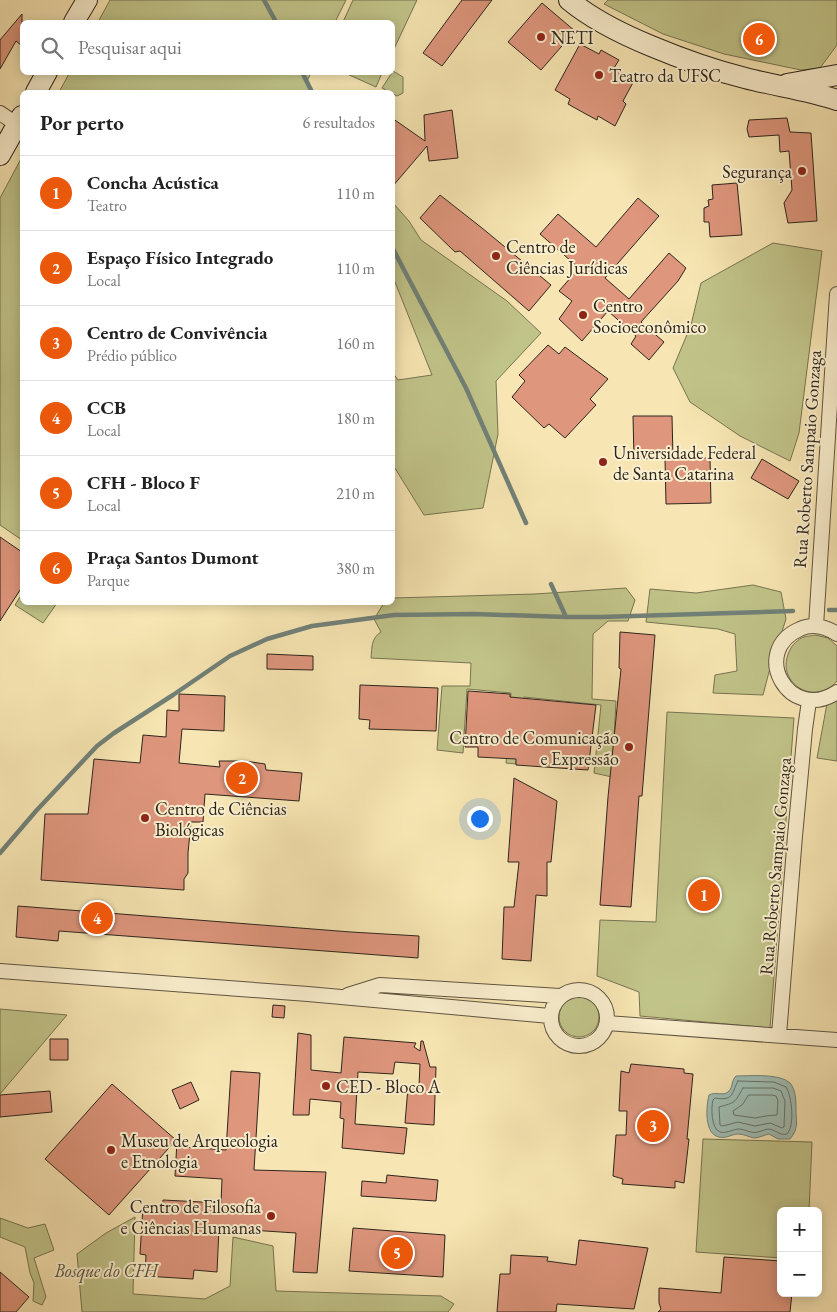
<!DOCTYPE html>
<html lang="pt">
<meta charset="utf-8">
<style>
body{margin:0;font-family:"EB Garamond",serif;background:#f6f6f6;color:#222}
.controls{position:absolute;right:15px;bottom:15px;display:grid;overflow:hidden;border-radius:8px;box-shadow:0 2px 12px #0003}
.controls button{width:45px;height:45px;display:grid;place-items:center;padding:0;border:0;border-bottom:1px solid #e0e0e0;background:#fff;color:#222;font:25px sans-serif}
.you{position:absolute;left:479px;top:818px;width:18px;height:18px;margin:-12px;border:4px solid #fff;border-radius:50%;background:#1a73e8;box-shadow:0 0 0 8px #1a73e833}
.badge{display:grid;place-items:center;width:32px;height:32px;border-radius:50%;background:#ea580c;color:#fff;font-size:16px;font-weight:700}
.pin{position:absolute;translate:-50% -50%;border:2px solid #fff;box-shadow:0 1px 5px #0006}
.list{margin:0;padding:0;list-style:none}
h2{display:flex;justify-content:space-between;align-items:center;height:65px;margin:0;padding:0 20px;font-size:21px}
h2 small{font-size:16px;font-weight:400;color:#767676}
.list li{display:grid;grid-template-columns:32px 1fr auto;gap:15px;align-items:center;box-sizing:border-box;height:75px;padding:0 20px;border-top:1px solid #e0e0e0}
.list b{display:block;font-size:19px;white-space:nowrap}
.list p{margin:0;font-size:16px;white-space:nowrap;color:#767676}
.list em{font-size:16px;font-style:normal;color:#767676}
.icon{flex:none;width:28px;height:28px;fill:none;stroke:currentColor;stroke-width:2;stroke-linecap:round;stroke-linejoin:round}
.map{position:relative;flex:none;width:837px;height:1312px;overflow:hidden}
.search{position:absolute;background:#fff;box-shadow:0 2px 12px #0003;left:20px;top:20px;width:375px;height:55px;display:flex;align-items:center;gap:12px;box-sizing:border-box;padding:0 18px;border-radius:8px;color:#767676;font-size:19px}
.panel{position:absolute;background:#fff;box-shadow:0 2px 12px #0003;left:20px;top:90px;width:375px;height:515px;border-radius:8px}
.map>svg:first-child{display:block}
.green{fill:#c1c489;stroke:#777452}
.water{fill:#9fbeb5;stroke:#718178}
.lines{fill:none;stroke-linecap:round;stroke-linejoin:round}
.shore{stroke:#667268;stroke-width:1}
.stream{stroke:#718178;stroke-width:4.5}
.building{fill:#de967d;stroke:#2d251c}
.minor-casing{stroke:#605542;stroke-width:16}
.secondary-casing{stroke:#2d251c;stroke-width:22}
.minor{stroke:#faefce;stroke-width:14}
.secondary{stroke:#faefce;stroke-width:20}
.poi-dot{fill:#8f2418;stroke:#faefce;stroke-width:2}
.labels{text-anchor:middle;dominant-baseline:central;stroke-width:4;stroke-linejoin:round;paint-order:stroke}
.poi-label{font-size:18px;fill:#2d251c;stroke:#faefce;text-anchor:start}
.street-label{font-size:18px;fill:#2d251c;stroke:#faefce}
.park-label{font-size:18px;font-style:italic;fill:#59553d;stroke:#faefce}
</style>
<div class="map">
<svg width="837" height="1312" viewBox="0 0 837 1312">
<rect width="100%" height="100%" fill="#f7e6b3"/>
<filter id="stains"><feTurbulence type="fractalNoise" baseFrequency=".004" numOctaves="4"/><feColorMatrix values="0 0 0 0 .2 0 0 0 0 .09 0 0 0 0 .02 0 0 0 .5 -.17"/></filter>
<radialGradient id="worn" r=".72"><stop offset=".6" stop-color="#630" stop-opacity="0"/><stop offset="1" stop-color="#630" stop-opacity=".3"/></radialGradient>
<!-- green -->
<path class="green" d="M110 0H346L335 22H98Z
M353 0H417L393 51 392 22H343Z
M608 0H837V45L820 68 801 70 724 54 663 34 604 4Z
M393 71 403 77V93L397 96 382 88Z
M70 72 311 73 306 83 312 92H59Z
M345 73H382L376 87Z
M22 157V540L0 525V198Z
M393 203 409 221 421 240 507 301 541 333 496 381 498 434 483 508 424 515 393 465V373L398 380 432 375 393 277Z
M773 243 822 251 799 433 790 461 740 436 690 402 673 368 691 325 701 283Z
M753 585 781 592 786 619 769 672 763 695 713 693 715 675 737 671 735 634 718 629 646 622 650 589 696 593Z
M626 588 635 600 628 621H608L593 634 592 699 616 701 612 777 594 773 601 705 524 697 516 764 506 763 511 693 467 689 463 753 437 750 442 686H470L471 663 371 658C372 648 371 638 381 632L374 619 384 603 392 602 393 598 535 594Z
M22 594V602L57 603 43 623 15 605Z
M815 635 828 638 837 646V681C815 708 773 682 790 650 792 645 798 639 804 637 807 636 812 636 815 635Z
M837 692V761L817 758 828 698Z
M667 712 794 718 770 1028 640 1016 639 992 597 976 600 920 656 922Z
M559 1017a20 20 0 1 1 40 0a20 20 0 1 1-40 0Z
M0 1009 67 1015 0 1094Z
M703 1139 812 1142 809 1211H781V1258L696 1252Z
M135 1217 133 1294 205 1299 230 1286 233 1237 273 1246 276 1291 441 1296 454 1304 448 1312H82L77 1254 106 1233Z
M0 1218 28 1228 45 1224 54 1250 34 1258 46 1297 42 1305 33 1301 34 1283 30 1273 25 1247 0 1237Z"/>
<!-- water -->
<path class="water" d="M736 1076C749 1076 780 1073 790 1083 796 1090 796 1101 796 1110 796 1123 799 1128 790 1139H778L769 1134C764 1135 759 1138 754 1138 749 1137 744 1134 738 1134 732 1134 726 1139 719 1137 704 1134 706 1107 709 1095 716 1091 724 1097 729 1091 733 1087 731 1081 736 1076Z"/>
<g class="lines">
<!-- shore -->
<path class="shore" d="M738 1081 774 1082 786 1087C792 1097 795 1125 787 1134 780 1136 776 1130 769 1129 765 1129 762 1131 758 1132 751 1134 745 1129 739 1129 733 1129 726 1134 720 1132 711 1129 711 1107 713 1100L715 1098C734 1101 731 1094 738 1081Z
M743 1088H773L781 1091 785 1101 784 1127 782 1128 770 1123 755 1126 738 1122 723 1126 720 1125 719 1107C736 1102 734 1104 743 1088Z
M749 1095H772L776 1096 778 1101 777 1115 766 1116 755 1118 734 1115 733 1111 742 1105Z"/>
<!-- stream -->
<path class="stream" d="M264 0 276 22
M302 72 312 92
M392 247 466 388 526 523
M551 584 566 617
M829 610H837
M0 853 36 811 97 746 114 733 173 695 230 656 267 639 312 626 394 615 474 614 566 617H601L793 611"/>
</g>
<!-- building -->
<path class="building" d="M462 0H492L442 66 423 53Z
M542 3 575 31 541 70 508 42Z
M22 14V46L16 41 0 69V40Z
M580 44 599 54 601 50 619 60 614 68 635 79 623 101 626 104 615 126 598 116 597 120 584 113 568 104 570 99 555 90Z
M452 110 458 158 429 161 427 146 392 187V118L425 141 424 115Z
M787 118 790 132 811 133 817 221 788 223 784 203 792 190 789 151 780 152 779 135 749 137 747 129 749 120Z
M737 183 742 235 710 237 709 222H704V208L709 206 708 200 713 199 712 185Z
M440 195 482 228 551 285 529 311 460 251 455 252 420 218Z
M638 198 659 216 605 278 629 299 669 253 686 268 678 281 641 322 664 342 649 360 631 344 636 336 608 311 582 341 559 319 572 301 559 291 579 268 540 234 558 214 596 247Z
M548 345 559 354 565 347 608 379 590 399 596 405 565 438 549 424 544 428 512 397 525 381 519 375Z
M633 416H672L673 458 634 459Z
M710 458 711 503 666 504 665 459Z
M762 459 799 481 788 499 751 478Z
M0 537 22 552V587L0 621Z
M620 632 655 635 642 796H639L631 907 600 905 608 797 621 669 619 668Z
M267 654 313 656V670L267 669Z
M360 685 438 688 436 731 369 729 370 720 359 719Z
M468 691 510 694V697L596 705 588 770 516 765V759L478 757V747H465Z
M179 694 225 696 224 731 182 729 179 763 220 767 219 761H245L265 764 266 770 302 773 299 801 205 794 203 822H191L188 853V873L184 879V890L41 880 45 814H88L94 759 140 763 143 735 166 737 167 710 179 711Z
M514 778 557 801 551 862H547V896L536 895 531 961 502 959 504 907H514L519 862H508Z
M688 889 720 890 716 899 709 905 696 904 691 900Z
M18 906 351 932 419 936 418 958 59 931 58 941 16 937Z
M273 1005 285 1006 284 1018 272 1017Z
M298 1033 311 1035V1070L341 1073 344 1037 416 1043 414 1047 420 1051 421 1041H423L430 1067H436L434 1125 405 1123 408 1087 419 1086 420 1064 395 1062 393 1074 358 1072 355 1124 407 1128 404 1154 342 1148 344 1119 340 1118 341 1102 310 1099 309 1115H293Z
M50 1039H68V1060H50Z
M631 1064 684 1069V1073L693 1074 687 1139H689L684 1183 675 1181V1188L622 1184 623 1179 613 1176 616 1135H626L627 1111H619L621 1071 629 1073Z
M231 1071 260 1073 254 1170 326 1172 317 1273 293 1272 296 1233 219 1228 217 1272 194 1270 193 1279 145 1276 146 1255 140 1254 143 1206 162 1207 163 1200 221 1203 222 1179 175 1176 177 1141 184 1147 226 1150Z
M191 1082 199 1100 180 1109 172 1090Z
M112 1084 176 1140 109 1215 45 1159Z
M50 1091 52 1112 0 1117V1095Z
M387 1175 438 1180 436 1201 361 1196 362 1181 386 1183Z
M353 1228 445 1235 443 1277 349 1271Z
M579 1240 648 1248 634 1309 557 1304 556 1312H497L500 1274H510L511 1255 548 1257 547 1261 576 1265Z
M724 1257 781 1261V1293H792L790 1312H658L661 1309 659 1303V1288L721 1293Z
M0 1272 29 1297 16 1312H0Z"/>
<g class="lines">
<defs>
<path id="minor" d="M0 113 18 125
M816 626 837 294
M837 634C826 627 813 623 800 629 749 651 789 724 837 692
M0 971 308 994 550 1016
M551 1018a28 28 0 1 1 56 0a28 28 0 1 1-56 0Z
M348 995 380 985 560 996
M607 1023 837 1040
M779 1035 795 836 805 729 809 701"/>
<path id="secondary" d="M569 0C593 20 622 34 651 46 682 59 713 70 745 78 775 86 807 90 837 100
M74 22 87 0
M787 84 837 75
M36 92 47 72
M0 155 22 116"/>
</defs>
<!-- minor casing -->
<use href="#minor" class="minor-casing"/>
<!-- secondary casing -->
<use href="#secondary" class="secondary-casing"/>
<!-- minor -->
<use href="#minor" class="minor"/>
<!-- secondary -->
<use href="#secondary" class="secondary"/>
</g>
<!-- markers -->
<g class="poi-dot">
<circle cx="541" cy="37" r="5"/>
<circle cx="599" cy="75" r="5"/>
<circle cx="802" cy="171" r="5"/>
<circle cx="496" cy="256" r="5"/>
<circle cx="583" cy="315" r="5"/>
<circle cx="603" cy="462" r="5"/>
<circle cx="629" cy="747" r="5"/>
<circle cx="145" cy="818" r="5"/>
<circle cx="326" cy="1086" r="5"/>
<circle cx="111" cy="1150" r="5"/>
<circle cx="271" cy="1216" r="5"/>
</g>
<g class="labels">
<!-- poi labels -->
<g class="poi-label">
<text x="551" y="37">NETI</text>
<text x="609" y="75">Teatro da UFSC</text>
<text x="792" y="171" text-anchor="end">Segurança</text>
<text x="506" y="246">Centro de<tspan x="506" dy="21">Ciências Jurídicas</tspan></text>
<text x="593" y="305">Centro<tspan x="593" dy="21">Socioeconômico</tspan></text>
<text x="613" y="452">Universidade Federal<tspan x="613" dy="21">de Santa Catarina</tspan></text>
<text x="619" y="737" text-anchor="end">Centro de Comunicação<tspan x="619" dy="21">e Expressão</tspan></text>
<text x="155" y="808">Centro de Ciências<tspan x="155" dy="21">Biológicas</tspan></text>
<text x="336" y="1086">CED - Bloco A</text>
<text x="121" y="1140">Museu de Arqueologia<tspan x="121" dy="21">e Etnologia</tspan></text>
<text x="261" y="1206" text-anchor="end">Centro de Filosofia<tspan x="261" dy="21">e Ciências Humanas</tspan></text>
</g>
<!-- street labels -->
<g class="street-label">
<text transform="translate(807 459) rotate(-86)">Rua Roberto Sampaio Gonzaga</text>
<text transform="translate(775 866) rotate(-85)">Rua Roberto Sampaio Gonzaga</text>
</g>
<!-- park labels -->
<g class="park-label">
<text x="106" y="1270">Bosque do CFH</text>
</g>
</g>
<rect width="100%" height="100%" filter="url(#stains)"/>
<rect width="100%" height="100%" fill="url(#worn)"/>
</svg>
<div class="controls">
<button>+</button>
<button>−</button>
</div>
<div class="you"></div>
<div class="pin badge" style="left:704px;top:895px">1</div>
<div class="pin badge" style="left:242px;top:778px">2</div>
<div class="pin badge" style="left:653px;top:1126px">3</div>
<div class="pin badge" style="left:97px;top:918px">4</div>
<div class="pin badge" style="left:397px;top:1253px">5</div>
<div class="pin badge" style="left:759px;top:39px">6</div>
<div class="search"><svg class="icon" aria-label="search" viewBox="0 0 24 24"><circle cx="10" cy="10" r="6"/><path d="M15 15l6 6"/></svg>Pesquisar aqui</div>
<section class="panel">
<h2>Por perto<small>6 resultados</small></h2>
<ul class="list">
<li><span class="badge">1</span><div><b>Concha Acústica</b><p>Teatro</p></div><em>110 m</em></li>
<li><span class="badge">2</span><div><b>Espaço Físico Integrado</b><p>Local</p></div><em>110 m</em></li>
<li><span class="badge">3</span><div><b>Centro de Convivência</b><p>Prédio público</p></div><em>160 m</em></li>
<li><span class="badge">4</span><div><b>CCB</b><p>Local</p></div><em>180 m</em></li>
<li><span class="badge">5</span><div><b>CFH - Bloco F</b><p>Local</p></div><em>210 m</em></li>
<li><span class="badge">6</span><div><b>Praça Santos Dumont</b><p>Parque</p></div><em>380 m</em></li>
</ul>
</section>
</div>
